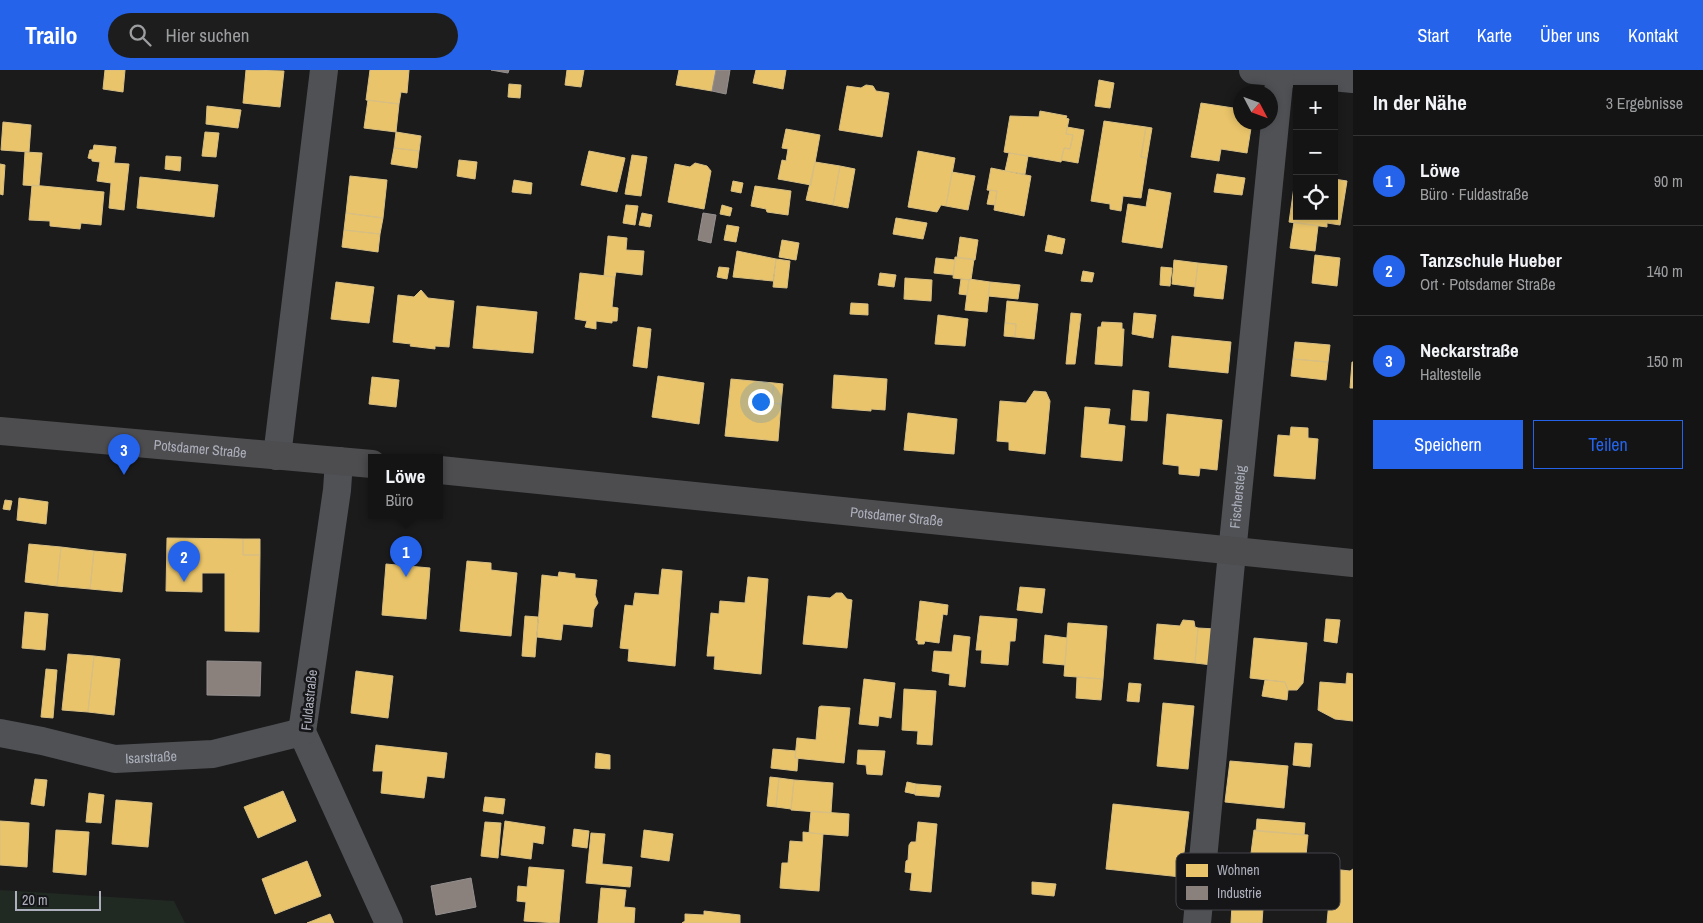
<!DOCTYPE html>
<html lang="de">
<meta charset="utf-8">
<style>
body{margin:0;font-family:"Archivo Narrow",sans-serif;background:#1d1d1e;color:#f1f3f6}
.controls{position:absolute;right:15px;top:15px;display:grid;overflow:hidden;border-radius:0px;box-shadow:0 2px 8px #0003}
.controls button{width:45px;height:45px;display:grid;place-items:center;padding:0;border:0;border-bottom:1px solid #333334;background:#141415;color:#f1f3f6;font:25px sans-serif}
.compass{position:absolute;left:1233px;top:15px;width:45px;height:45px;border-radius:50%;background:#141415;box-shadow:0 2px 8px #0003;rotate:131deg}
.scale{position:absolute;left:15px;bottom:12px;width:86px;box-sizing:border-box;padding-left:5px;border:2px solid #adb0bc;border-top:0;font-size:14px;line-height:18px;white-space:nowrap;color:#adb0bc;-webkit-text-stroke:4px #161518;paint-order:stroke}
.you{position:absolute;left:760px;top:331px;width:18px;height:18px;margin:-12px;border:4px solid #fff;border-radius:50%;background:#1a73e8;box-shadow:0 0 0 8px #1a73e833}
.badge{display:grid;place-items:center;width:32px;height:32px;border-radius:50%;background:#2563eb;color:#fff;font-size:16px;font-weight:700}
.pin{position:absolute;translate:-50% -41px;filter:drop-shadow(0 1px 2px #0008)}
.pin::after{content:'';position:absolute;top:26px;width:18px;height:15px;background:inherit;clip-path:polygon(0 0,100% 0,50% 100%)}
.popup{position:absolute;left:368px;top:384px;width:75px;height:65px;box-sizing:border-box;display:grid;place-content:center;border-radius:0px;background:#141415;filter:drop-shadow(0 1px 4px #0005);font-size:16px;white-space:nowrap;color:#9d9ea0}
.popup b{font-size:19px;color:#f1f3f6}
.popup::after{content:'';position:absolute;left:50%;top:100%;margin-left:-10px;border:10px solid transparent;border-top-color:#141415}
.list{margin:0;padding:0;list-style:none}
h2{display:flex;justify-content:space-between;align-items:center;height:65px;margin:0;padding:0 20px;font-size:21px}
h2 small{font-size:16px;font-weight:400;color:#9d9ea0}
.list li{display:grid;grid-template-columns:32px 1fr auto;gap:15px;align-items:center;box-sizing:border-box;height:90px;padding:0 20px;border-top:1px solid #333334}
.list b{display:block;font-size:19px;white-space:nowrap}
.list p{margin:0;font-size:16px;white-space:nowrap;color:#9d9ea0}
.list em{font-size:16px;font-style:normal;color:#9d9ea0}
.actions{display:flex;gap:10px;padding:15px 20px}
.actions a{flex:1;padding:11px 0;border:1px solid #2563eb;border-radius:0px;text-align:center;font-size:18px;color:#2563eb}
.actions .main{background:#2563eb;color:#fff}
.icon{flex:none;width:28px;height:28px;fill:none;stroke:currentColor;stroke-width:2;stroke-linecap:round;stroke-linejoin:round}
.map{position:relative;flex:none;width:1353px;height:853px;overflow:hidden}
header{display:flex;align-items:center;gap:30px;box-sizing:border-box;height:70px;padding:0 25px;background:#2563eb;color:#fff}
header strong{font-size:24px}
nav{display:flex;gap:28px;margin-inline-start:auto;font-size:18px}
.search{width:350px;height:45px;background:#1d1d1e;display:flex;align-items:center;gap:12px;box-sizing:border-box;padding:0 18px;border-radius:28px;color:#9d9ea0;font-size:19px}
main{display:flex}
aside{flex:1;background:#141415}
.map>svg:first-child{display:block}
.green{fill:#212923}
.homes{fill:#e9c46a;stroke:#d7be83}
.industry{fill:#8a817c;stroke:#948f8f}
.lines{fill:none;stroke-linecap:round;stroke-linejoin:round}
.minor{stroke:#4f5155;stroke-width:28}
.major{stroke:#4d4d50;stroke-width:28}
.labels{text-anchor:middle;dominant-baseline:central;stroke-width:5;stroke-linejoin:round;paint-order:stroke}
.street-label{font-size:14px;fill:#adb0bc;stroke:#161518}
.key{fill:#161518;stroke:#434449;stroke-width:1}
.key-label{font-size:14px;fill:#adb0bc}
</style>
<header>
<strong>Trailo</strong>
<div class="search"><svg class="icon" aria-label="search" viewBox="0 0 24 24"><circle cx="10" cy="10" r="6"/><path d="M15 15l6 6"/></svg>Hier suchen</div>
<nav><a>Start</a><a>Karte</a><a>Über uns</a><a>Kontakt</a></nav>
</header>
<main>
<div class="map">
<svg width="1353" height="853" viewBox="0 0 1353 853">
<rect width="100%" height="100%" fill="#1b1b1c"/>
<!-- green -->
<path class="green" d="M0 820 174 831 185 853H0Z"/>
<!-- homes -->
<path class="homes" d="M105 0H125L123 22 103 19Z
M246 0 284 1 280 37 243 33Z
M370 0H409L407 23 401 22 399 34 366 30Z
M567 0H584L581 17 565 15Z
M679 0H716L712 21 676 15Z
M756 0H786L783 19 753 13Z
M1099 10 1114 13 1110 38 1095 36Z
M509 14 521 15 520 28 508 27Z
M866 15 873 16 876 21 889 23 882 67 839 60 847 16 861 18Z
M368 30 399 34 396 62 364 58Z
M1201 33 1240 39V52H1252L1247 83 1221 79 1219 91 1191 87Z
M207 36 241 40 238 58 206 54Z
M1040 41 1067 46 1066 48 1069 49 1066 64 1073 65 1070 79 1064 78 1061 92 1004 82 1010 46 1039 47Z
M1104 51 1146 57 1141 87 1147 88 1141 128 1123 126 1121 141 1110 139V134L1091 131Z
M3 52 31 55 29 82 1 80Z
M1067 57 1084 60 1078 93 1061 90 1064 78 1070 79 1073 65 1066 64Z
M1146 57 1152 58 1147 88 1141 87Z
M786 59 820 65 811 115 778 109 782 90 786 91 788 79 782 78Z
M205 62 219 63 216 87 202 86Z
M396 62 421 66 419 81 394 78Z
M94 75 116 77 114 93 129 94 124 140 109 138 111 113 97 111 100 92 92 91V89L88 88 90 80H93Z
M394 78 419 81 417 98 391 94Z
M589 81 625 88 617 122 581 115Z
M918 81 955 88 946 136 941 135 937 142 908 137Z
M25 82 42 83 39 116 23 115Z
M1009 83 1028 86 1025 104 1005 101Z
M632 85 647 87 641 126 625 124Z
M166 86 181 87 180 101 165 99Z
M459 90 477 92 475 109 457 106Z
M815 92 840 96 833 135 806 130Z
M695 93 707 96 711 101 704 139 668 132 675 94 690 97Z
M0 94 5 95 3 125 0 124Z
M840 96 855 99 848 138 833 135Z
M991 98 1031 106 1024 146 994 140 997 121 987 120Z
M952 102 975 106 968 140 946 136Z
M1296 103 1297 146H1334V109L1347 111 1340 155 1327 153V157L1289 152Z
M1217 104 1245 108 1242 125 1214 122Z
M350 106 387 110 383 148 346 143Z
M140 107 218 115 214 147 137 138Z
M514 110 532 113 531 124 512 122Z
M733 111 743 113 741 123 731 121Z
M32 115 104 122 101 155 81 153 80 159 50 156V151L29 150Z
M755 116 791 121 788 145 767 142 766 139 751 136Z
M1149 119 1171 123 1162 178 1122 172 1128 134 1146 137Z
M990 120 997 121 995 135 987 134Z
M626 135 638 136 635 155 623 153Z
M722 135 732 138 730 146 720 144Z
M346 143 383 148 380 164 344 160Z
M642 143 652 145 650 157 639 155Z
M896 148 927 153 923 169 893 164Z
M1294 152 1318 156 1315 181 1290 178Z
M727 155 739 157 736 172 724 170Z
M344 160 380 164 378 182 342 177Z
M1048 165 1065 169 1062 184 1045 181Z
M608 166 627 168 626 180 644 181 642 205 616 202 615 207 604 206Z
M960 167 978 170 975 190 957 188Z
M782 170 799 173 796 190 779 187Z
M737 181 776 189 773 211 733 207Z
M1315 185 1340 188 1337 216 1312 213Z
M955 187 974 189 971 210 953 208Z
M936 188 955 190 953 205 934 203Z
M776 189 790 191 787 218 773 217Z
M1174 190 1198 193 1195 217 1172 214Z
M1198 193 1227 196 1223 229 1194 226Z
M719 197 729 198 727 209 717 207Z
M1161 197 1172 198 1170 216 1160 215Z
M1083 201 1094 203 1092 212 1081 211Z
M580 203 615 207 612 237 618 238 617 251H612V253L596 251V259L585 257 587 251 575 249Z
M880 203 896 205 894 217 878 215Z
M905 208 932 210 931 231 904 229Z
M961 209 969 210 967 225 959 224Z
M969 209 990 212 987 242 965 240Z
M336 212 374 217 369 253 331 249Z
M990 212 1020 215 1018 229 988 226Z
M421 220 428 228 454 231 449 277 435 276V279L410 276 411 274 393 272 398 225 414 227Z
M1007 231 1038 234 1034 269 1015 267 1016 254 1005 253Z
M851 233 868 234V245L850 244Z
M477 236 537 242 533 283 473 278Z
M1071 243 1081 244 1075 294H1066Z
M1134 243 1156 245 1153 268 1132 264Z
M938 245 968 249 965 276 935 274Z
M1102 252 1122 253V259H1124L1122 296 1095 294 1098 257H1101Z
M1005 253 1016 254 1015 267 1004 266Z
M638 257 651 259 647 298 633 296Z
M1172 266 1231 272 1228 303 1169 297Z
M1295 272 1330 275 1328 292 1293 289Z
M1293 289 1328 292 1326 310 1291 306Z
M1352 292H1353V318H1350Z
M834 305 887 309 885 340 871 339V341L832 338Z
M658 306 704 313 699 354 652 347Z
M372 307 399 310 396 337 369 334Z
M731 309 774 313 771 333 781 334 778 371 725 366Z
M774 313 783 314 781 334 771 333Z
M1133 320 1149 322 1147 351 1131 350Z
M1034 321 1046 322 1050 331 1045 384 1009 380V372L997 371 1000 331 1026 333Z
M1085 337 1110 339 1108 354 1125 356 1122 391 1081 387Z
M908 343 957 349 954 384 904 380Z
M1167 344 1222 350 1217 400 1200 398 1199 406 1179 404V396L1163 394Z
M1291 357 1308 358V368L1318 369 1315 409 1274 406 1278 365 1290 366Z
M19 428 48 432 46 454 17 450Z
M5 430 12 431 10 440 3 439Z
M167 468 243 469V485H260L259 562 225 561V503H202V522L166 521Z
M243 469H260V485H243Z
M29 474 61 477 57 516 25 512Z
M61 477 94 481 90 519 57 516Z
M94 481 126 484 122 522 90 519Z
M467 491 491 493V500L517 503 511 566 460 561Z
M386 494 430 498 426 549 382 545Z
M662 499 682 501 675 596 628 591 629 579 620 578 625 535 633 536 635 523 659 525Z
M559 502 575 504V508L597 510 595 525 598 533 594 539 592 557 563 554 561 570 537 567 542 505 558 507Z
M748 507 768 509 761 604 714 599 715 586H707L711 543 719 544 720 531 745 533Z
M1020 517 1045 519 1042 543 1017 540Z
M836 523H842L847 529 852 530 847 578 803 574 808 526 830 528Z
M920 531 948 535 947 545 943 544 939 573 925 571 924 574H918V571L916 570Z
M25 542 48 544 45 580 22 578Z
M525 546 538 547 535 587 522 586Z
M980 546 1017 549 1015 571H1010L1008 595 981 593 982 580H976Z
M1326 549 1340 550 1337 573 1324 571Z
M1183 550 1194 551 1195 557 1198 558 1195 593 1154 589 1157 554 1180 556Z
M1068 553 1107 556 1103 609 1064 606Z
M1198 558 1216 559 1212 595 1195 593Z
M954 565 970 567 965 617 949 615 950 604 932 601 934 581 952 582Z
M1045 565 1067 568 1065 595 1043 593Z
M1254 568 1307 573 1303 613 1297 620H1288L1285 612 1250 608Z
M68 584 94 586 88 642 62 640Z
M94 586 120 589 114 645 88 642Z
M46 599 57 600 53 648 41 647Z
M356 601 393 606 388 648 351 643Z
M1347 603 1353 604V651L1335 649 1318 640 1320 612 1346 614Z
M1077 607 1103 609 1101 630 1076 628Z
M864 609 895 613 891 648 879 646 878 656 859 654Z
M1265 610 1285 612 1288 620 1287 630 1262 626Z
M1129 613 1141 614 1139 632 1127 631Z
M904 619 936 621 932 675 917 674 918 661 902 660Z
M1163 633 1194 636 1188 699 1157 696Z
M821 636 850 638 844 693 795 688 797 668 816 670 819 637Z
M1295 673 1312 674 1310 697 1293 695Z
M376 675 447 683 444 708 427 706 424 728 381 723 383 701H373Z
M773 679 796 681 795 688H798L797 701 771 698Z
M858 680 885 681 882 705 867 704 866 695 857 694Z
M596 683 610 685V699L595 698Z
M1230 691 1288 696 1284 738 1225 732Z
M770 707 779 708 776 737 767 736Z
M779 708 794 710 791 739 776 737Z
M35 709 47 710 44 736 31 734Z
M794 710 833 713 831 743 791 740Z
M907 712 916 714 915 724 905 722Z
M916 714 941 716 939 727 915 725Z
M283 721 296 751 258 768 244 737Z
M89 723 104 725 101 753 86 752Z
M485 727 505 729 503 744 483 741Z
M116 730 152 733 148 777 112 774Z
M1113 734 1189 742 1181 807 1106 799Z
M811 741 849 744 848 766 809 763Z
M1257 749 1305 753 1304 765 1256 761Z
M0 751 29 753 27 797 0 795Z
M505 751 545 757 543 774 533 772 531 789 501 785Z
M485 752 501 753 498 788 481 786Z
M918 752 937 754 931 822 910 820 912 803 905 802 906 791 908 790 909 775 911 772H916Z
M574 759 589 761 587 778 572 776Z
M56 760 89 762 86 805 53 802Z
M644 760 673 764 669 791 641 787Z
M1254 760 1308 765 1305 796 1250 791Z
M803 762 823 764 819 821 780 818 782 793H788L790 771 803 772Z
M591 763 605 764 602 794 632 797 630 817 586 813Z
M307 791 321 826 275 844 262 809Z
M529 797 564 800 559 853 524 851 526 832 517 831 518 816 527 817Z
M1332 799 1350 801 1353 799V853H1327Z
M1233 804 1248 806 1247 818 1231 816Z
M1032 812 1056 814 1054 826 1032 824Z
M601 818 626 820 624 837 635 838 634 853H598Z
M1232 835 1263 838 1262 853H1231Z
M704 841 740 845V853H682L685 851V844L704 845Z
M330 844 334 853H307Z"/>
<!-- industry -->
<path class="industry" d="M491 0H509L508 3Z
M716 0H730L726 24 712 21Z
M703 143 716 145 711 173 698 170Z
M207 591 261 592 260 626 207 625Z
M471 808 476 837 436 845 431 816Z"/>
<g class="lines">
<!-- minor -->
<g class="minor">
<path d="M1253 0 1353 9"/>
<path d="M277 386 324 0"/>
<path d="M339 391 337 420 302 662 389 853"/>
<path id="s1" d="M0 663 42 671 115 689 213 684 302 662"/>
<path id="s2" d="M1197 853 1230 503 1280 3"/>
</g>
<!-- major -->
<g class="major">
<path id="s3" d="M0 361 372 394"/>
<path id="s4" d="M440 400 1353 493"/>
</g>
</g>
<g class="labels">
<!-- street labels -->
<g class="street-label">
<text stroke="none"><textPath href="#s3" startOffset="201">Potsdamer Straße</textPath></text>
<text stroke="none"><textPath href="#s2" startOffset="428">Fischersteig</textPath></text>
<text stroke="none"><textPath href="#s4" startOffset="459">Potsdamer Straße</textPath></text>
<text transform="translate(309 630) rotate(-84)">Fuldastraße</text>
<text stroke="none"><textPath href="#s1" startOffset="154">Isarstraße</textPath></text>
</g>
</g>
<!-- legend -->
<rect x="1176" y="783" width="164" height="57" rx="8" class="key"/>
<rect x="1186" y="794" width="22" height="13" fill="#e9c46a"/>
<rect x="1186" y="816" width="22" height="14" fill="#8a817c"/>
<g class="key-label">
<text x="1217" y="805">Wohnen</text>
<text x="1217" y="828">Industrie</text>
</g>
</svg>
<div class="controls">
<button>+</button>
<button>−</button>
<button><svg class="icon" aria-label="locate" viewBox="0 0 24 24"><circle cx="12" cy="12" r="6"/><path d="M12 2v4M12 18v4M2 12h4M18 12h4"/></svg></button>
</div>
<svg class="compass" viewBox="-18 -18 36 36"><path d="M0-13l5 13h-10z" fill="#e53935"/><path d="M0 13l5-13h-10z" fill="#9d9ea0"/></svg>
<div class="scale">20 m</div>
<div class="you"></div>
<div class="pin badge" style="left:406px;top:507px">1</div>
<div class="popup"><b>Löwe</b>Büro</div>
<div class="pin badge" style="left:184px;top:512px">2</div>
<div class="pin badge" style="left:124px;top:405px">3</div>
</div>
<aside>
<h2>In der Nähe<small>3 Ergebnisse</small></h2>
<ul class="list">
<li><span class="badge">1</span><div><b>Löwe</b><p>Büro · Fuldastraße</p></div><em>90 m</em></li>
<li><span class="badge">2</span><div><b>Tanzschule Hueber</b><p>Ort · Potsdamer Straße</p></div><em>140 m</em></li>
<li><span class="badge">3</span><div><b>Neckarstraße</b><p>Haltestelle</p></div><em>150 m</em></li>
</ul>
<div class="actions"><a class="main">Speichern</a><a>Teilen</a></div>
</aside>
</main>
